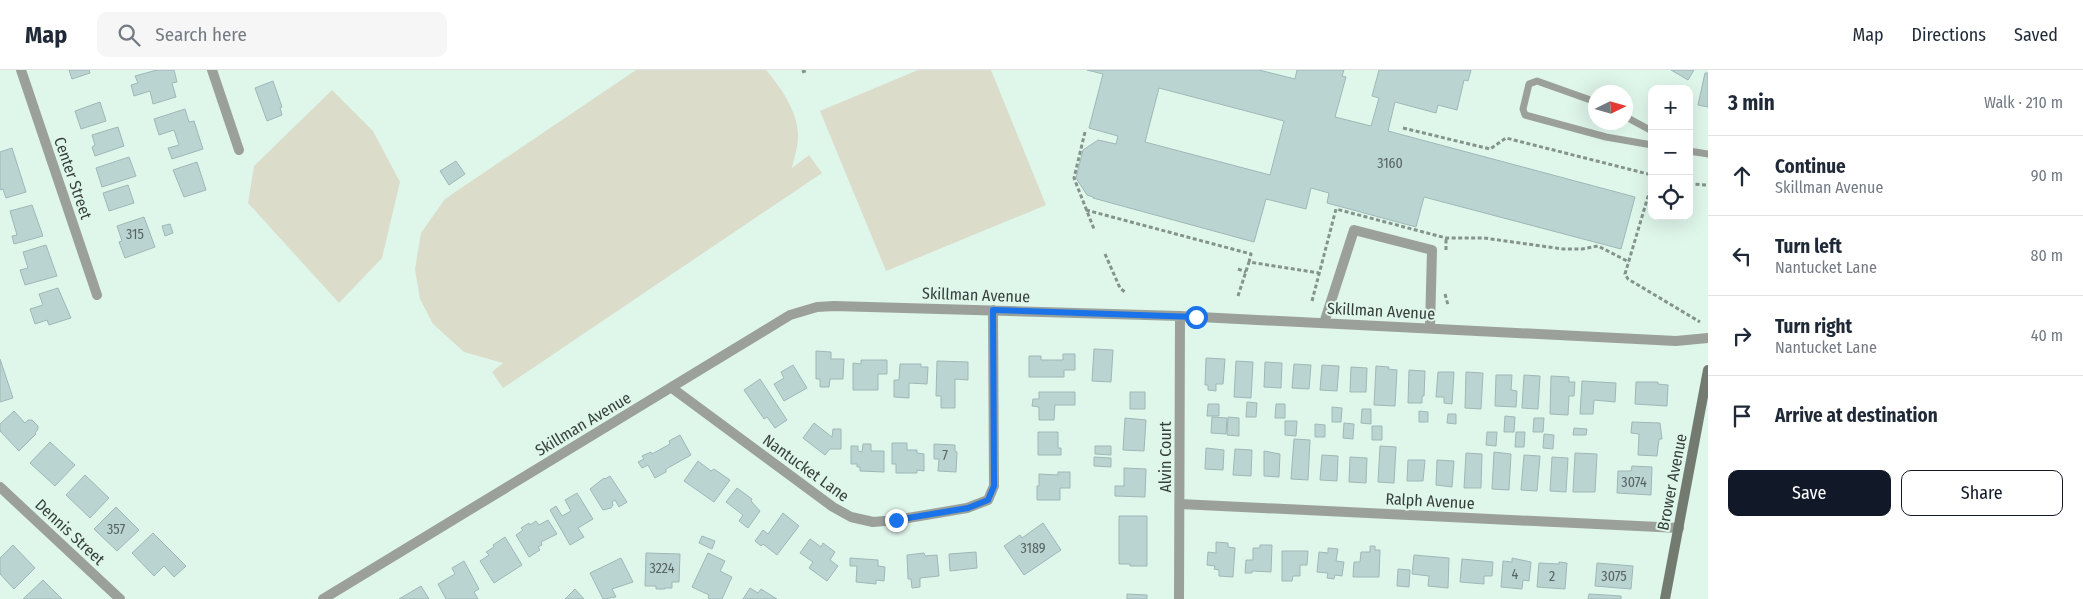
<!DOCTYPE html>
<meta charset="utf-8">
<style>
body{margin:0;font-family:"Fira Sans Condensed",sans-serif;background:#f6f6f7;color:#1f2937}
.controls{position:absolute;right:15px;top:15px;display:grid;overflow:hidden;border-radius:10px;box-shadow:0 5px 20px #0002}
.controls button{width:45px;height:45px;display:grid;place-items:center;padding:0;border:0;border-bottom:1px solid #e0e1e3;background:#fff;color:#1f2937;font:25px sans-serif}
.compass{position:absolute;left:1588px;top:15px;width:45px;height:45px;border-radius:50%;background:#fff;box-shadow:0 5px 20px #0002;rotate:85deg}
.stop{position:absolute;width:15px;height:15px;margin:-11px;border:4px solid #1a73e8;border-radius:50%;background:#fff}
.stop.end{background:#1a73e8;border-color:#fff;box-shadow:0 1px 5px #0008}
.list{margin:0;padding:0;list-style:none}
h2{display:flex;justify-content:space-between;align-items:center;height:65px;margin:0;padding:0 20px;font-size:21px}
h2 small{font-size:16px;font-weight:400;color:#747a83}
.list li{display:grid;grid-template-columns:32px 1fr auto;gap:15px;align-items:center;box-sizing:border-box;height:80px;padding:0 20px;border-top:1px solid #e0e1e3}
.list b{display:block;font-size:19px;white-space:nowrap}
.list p{margin:0;font-size:16px;white-space:nowrap;color:#747a83}
.list em{font-size:16px;font-style:normal;color:#747a83}
.actions{display:flex;gap:10px;padding:15px 20px}
.actions a{flex:1;padding:11px 0;border:1px solid #111827;border-radius:10px;text-align:center;font-size:18px;color:#111827}
.actions .main{background:#111827;color:#fff}
.icon{flex:none;width:28px;height:28px;fill:none;stroke:currentColor;stroke-width:2;stroke-linecap:round;stroke-linejoin:round}
.map{position:relative;flex:none;width:1708px;height:529px;overflow:hidden}
header{display:flex;align-items:center;gap:30px;box-sizing:border-box;height:70px;padding:0 25px;background:#fff;border-bottom:1px solid #e0e1e3}
header strong{font-size:24px}
nav{display:flex;gap:28px;margin-inline-start:auto;font-size:18px}
.search{width:350px;height:45px;background:#f6f6f7;display:flex;align-items:center;gap:12px;box-sizing:border-box;padding:0 18px;border-radius:10px;color:#747a83;font-size:19px}
main{display:flex}
aside{flex:1;background:#fff}
.map>svg:first-child{display:block}
.green{fill:#dbddca}
.building{fill:#bad4d2;stroke:#9fb8b7;fill-rule:evenodd}
.lines{fill:none;stroke-linecap:round;stroke-linejoin:round}
.path{stroke:#84948d;stroke-width:3;stroke-dasharray:4 2.5;stroke-linecap:butt}
.service{stroke:#9ba19a;stroke-width:7}
.minor{stroke:#9ba19a;stroke-width:10}
.secondary{stroke:#737b71;stroke-width:10}
.route{stroke:#1a73e8;stroke-width:6}
.labels{text-anchor:middle;dominant-baseline:central;stroke-width:4;stroke-linejoin:round;paint-order:stroke}
.number-label{font-size:14px;fill:#576461}
.street-label{font-size:16px;fill:#363f3b;stroke:#dff6eb}
</style>
<header>
<strong>Map</strong>
<div class="search"><svg class="icon" aria-label="search" viewBox="0 0 24 24"><circle cx="10" cy="10" r="6"/><path d="M15 15l6 6"/></svg>Search here</div>
<nav><a>Map</a><a>Directions</a><a>Saved</a></nav>
</header>
<main>
<div class="map">
<svg width="1708" height="529" viewBox="0 0 1708 529">
<rect width="100%" height="100%" fill="#dff6eb"/>
<!-- green -->
<path class="green" d="M636 0H766C781 17 799 44 798 67 798 77 794 88 792 98L809 85 822 103 503 318 492 302 503 293 464 282 433 254 420 229 415 199 421 163 445 129Z
M918 0H991L1046 135 886 201 820 41Z
M332 20 373 61 400 112 382 188 339 233 248 133 254 96Z"/>
<!-- building -->
<path class="building" d="M69 0H89L90 3 72 9Z
M157 0H174L177 12 172 13 176 27 153 34 150 21 134 26 131 15 138 13 135 6Z
M1087 0H1259L1295 9 1297 0H1344L1342 6 1346 7 1335 47 1371 56 1379 28 1372 26 1379 0H1471L1468 11 1464 10 1457 40 1438 35 1436 43 1395 32 1388 61 1635 127 1621 179 1424 127 1416 157 1327 133 1329 123 1311 118 1306 139 1266 129 1254 172 1093 128V127L1087 125 1076 108 1083 80 1098 70 1116 74 1118 66 1089 58 1103 4ZM1159 18 1284 51 1270 105 1145 72Z
M1671 0H1694L1688 10Z
M1705 3H1708V37L1698 35Z
M273 11 282 37 280 38 282 45 267 51 255 18Z
M100 32 106 51 81 59 75 41Z
M185 39 189 52 194 51 203 79 172 89 168 78 179 75 174 60 159 65 154 49Z
M118 57 124 76 95 86 92 77 95 75 92 65Z
M12 78 26 122 6 128 3 119 0 120V82Z
M129 87 136 106 102 117 96 98Z
M456 91 465 104 449 115 440 101Z
M197 92 206 120 184 127 173 100Z
M128 115 134 133 109 141 103 123Z
M32 135 43 166 14 174 12 166 17 165 10 141Z
M144 147 155 177 125 188 119 172 122 171 117 156Z
M170 154 173 163 165 166 162 156Z
M46 175 57 206 25 215 20 200 28 198 23 182Z
M58 218 71 248 49 255 47 250 35 254 30 239 43 235 39 224Z
M1094 279 1113 280 1111 312 1092 311Z
M816 281 831 282V289H844L843 309H830L829 317H820V309H816Z
M1063 284H1075V300H1064V307H1029V286H1041V290H1063Z
M1206 288 1225 289 1223 314H1216V321L1208 320V315H1205Z
M0 289 13 328 0 332Z
M861 290H887V304H878V320H853V293L861 294Z
M937 291 968 292V310L955 309V338H941V326H936Z
M1236 291 1253 292 1251 328 1234 327Z
M1265 292 1282 293 1281 318 1264 317Z
M900 294H921V297H928L927 314 909 313V328L894 327V310H899Z
M1294 294 1311 295 1309 319 1292 318Z
M793 295 807 318 784 331 774 314 784 308 781 302Z
M1322 295 1339 296 1337 321 1320 320Z
M1376 296 1389 297 1388 299 1397 300 1395 336 1374 335Z
M1351 297 1367 298 1366 322H1350Z
M1409 300 1425 301 1424 326H1422V333H1408Z
M1438 302H1454L1452 334 1444 333V327H1436Z
M1466 302 1483 303 1481 339 1465 338Z
M1496 305H1512L1511 320 1517 321 1516 337 1495 336Z
M1524 305 1540 306 1538 339 1522 338Z
M1551 306 1569 307V312H1575L1574 326H1569L1568 345 1550 344Z
M760 309 787 350 775 358 767 347 764 349 744 320Z
M1582 311 1616 313 1615 332 1594 330 1593 344H1580Z
M1636 312H1658V314L1668 315 1667 336 1635 334Z
M1039 322H1075V335H1055L1054 350H1039V337L1032 336 1033 329H1039Z
M1130 322H1145V339H1130Z
M1247 332 1257 333 1256 347H1246Z
M1208 334H1219V346H1207Z
M1276 334H1285V348H1275Z
M1332 337 1342 338 1341 352H1332Z
M1362 339H1371V354L1361 353Z
M14 341 25 353 28 350H32L38 356V359L35 363 36 364 19 381 0 361V354Z
M1419 341 1428 342V352H1419Z
M1448 344H1456V354L1447 353Z
M1505 346 1515 347 1514 362H1504Z
M1212 347 1227 348 1226 364 1211 363Z
M1228 347 1239 348V366L1227 365Z
M1125 348 1146 350 1144 381 1123 380Z
M1534 348H1544L1543 362H1533Z
M1285 351H1297L1296 366 1285 365Z
M1632 352 1660 353 1662 369H1659L1657 386 1638 385 1639 364 1631 363Z
M814 353 832 367 833 359H841V379H830L825 385 803 368Z
M1344 353 1354 354 1353 369 1343 368Z
M1315 354 1325 355V367H1315Z
M1372 356H1382V370H1372Z
M1574 358 1587 359 1586 365H1573Z
M1038 362H1058V378H1061V385H1038Z
M1487 362H1497L1496 376 1486 375Z
M1516 362H1525L1524 377H1515Z
M1544 364 1554 365 1553 379 1543 378Z
M680 365 691 385 666 399V402L655 408 648 395 642 398 638 392 644 389 642 386 651 382 652 384 670 374 669 371Z
M1294 369 1310 370 1308 410 1291 409Z
M50 372 75 395 55 416 30 393Z
M892 373H907V380H917V383L924 384V401L917 400V403H896V394H892Z
M863 374H871V381H884V402L860 401V397H857V394H851V376H858V381L862 382Z
M934 374 955 375V381L957 382 956 402 938 401 939 389H934Z
M1095 376H1111V385L1095 384Z
M1380 376 1396 377 1394 413 1378 412Z
M1206 378 1224 380 1223 400 1205 399Z
M1235 379 1252 380 1251 406 1233 405Z
M1264 381 1280 384 1279 407 1264 406Z
M1494 382 1511 384 1509 420 1492 419Z
M1466 383 1482 384 1481 418H1464Z
M1575 383 1597 384 1595 422H1573Z
M1322 385 1338 386 1337 411 1320 410Z
M1524 385 1540 386 1537 421 1521 420Z
M1094 387 1111 388V397L1094 396Z
M1350 387 1367 388 1366 413 1349 412Z
M1552 387 1568 388 1566 422 1550 421Z
M1408 390H1425L1423 411H1407Z
M1437 390 1454 391 1452 417 1436 415Z
M698 391 711 401 714 399 730 410 714 432 684 411Z
M1632 396 1652 397 1651 425 1617 423 1618 401H1631Z
M1124 398 1146 399 1145 427 1115 426V416H1124Z
M1058 402H1070V418H1060V430H1037V416H1039V404L1058 405Z
M85 405 109 428 90 448 66 425Z
M610 406 627 432 619 437 615 430 612 432 613 435 611 438 603 440 590 419 604 408 605 409Z
M737 418 752 429 751 431 760 441 748 458 739 451 743 445 726 432Z
M577 423 593 449 578 458 584 467 570 475 550 440 556 436 562 446 571 441 565 430Z
M116 437 139 460 117 481 94 459Z
M783 443 799 456 777 485 763 474 761 476 755 471 763 460 768 464Z
M1119 446H1147V496H1130V494H1119Z
M548 450 557 464 541 472 542 475 538 477 540 480 529 487 516 465 523 460 521 458 529 453 530 455 536 451 539 455Z
M1043 453 1061 480 1024 505 1004 476 1020 465 1022 468Z
M153 463 186 496 174 507 164 496 154 506 132 483Z
M702 466 715 471 712 479 699 473Z
M505 467 522 495 494 513 480 491 489 485 486 482 494 477 493 475Z
M810 469 821 477 823 473 835 482 830 490 838 496 827 511 809 498 813 492 800 483Z
M1216 472 1228 473V477L1235 478 1233 507 1219 506V500L1214 499 1215 496 1207 495 1208 482 1216 483Z
M13 475 35 498 14 519 0 504V488Z
M1260 475H1272L1271 502 1252 501V503H1245L1246 490H1253V478H1260Z
M1370 476H1375V480H1380L1379 507H1353L1354 492H1360L1361 482H1370Z
M1328 478 1338 479 1336 491 1344 492 1342 506 1335 505 1334 509 1327 508 1328 503 1317 502 1319 482 1328 483Z
M1282 481H1308L1307 495H1300V506H1293L1292 511H1282Z
M976 482 977 498 950 501 949 484Z
M646 483 680 484 679 512H672V518H665V519H656V516H645Z
M708 483 725 491 720 501 732 507 722 529H708L709 525 692 517Z
M924 483 925 486 937 485 939 506 920 508V517L912 518 911 509H908L907 485Z
M1414 485 1449 488 1448 518 1428 516 1429 506 1412 504Z
M621 488 633 512 612 519 616 527 603 529 590 503Z
M850 488 878 490V496L885 497 884 511 876 510V514L856 512 857 496H850Z
M1512 488 1531 492 1529 511 1523 510 1522 519 1501 517 1503 491 1512 492Z
M1462 489 1493 492 1492 506H1484V514L1460 512Z
M464 491 479 519 474 522 478 529H446L438 514 455 504 452 498Z
M1559 492 1567 493 1565 519 1537 517 1539 493 1559 494Z
M1597 493 1633 496 1631 519 1595 516Z
M1398 499 1410 500 1409 517 1397 516Z
M43 510 62 529H23Z
M421 516 429 529H399Z
M750 518 758 523 761 519 777 529H743Z
M575 519 584 529H565Z
M1127 524 1147 525V529H1127Z
M1589 524 1621 526V529H1588Z"/>
<g class="lines">
<!-- path -->
<path class="path" d="M802 2 808 0
M1403 58 1490 79 1506 68 1652 105
M1085 62 1074 108 1094 159
M1652 113 1625 204 1628 209 1700 252
M1689 114 1708 115
M1086 140 1251 184 1249 192
M1446 180V168
M1105 184 1120 218 1126 223
M1238 199 1246 202
M1445 224 1448 235
M1238 226 1249 192 1319 203
M1312 231 1336 139 1446 168H1484L1563 179H1582L1598 176 1629 192"/>
<!-- service -->
<path class="service" d="M1596 32 1537 11 1529 14 1523 39 1525 45 1606 67 1652 75
M1626 47 1652 61
M1689 81 1708 84"/>
<!-- minor -->
<path class="minor" d="M21 0 97 225
M212 0 239 80
M1324 253 1354 160 1432 180 1430 258
M672 318 833 437 851 447 873 452 896 450 967 438 988 430 994 416 993 240
M0 417 120 529
M1180 434 1679 458
M323 529 790 245 817 237 834 236 1180 246 1676 271 1708 268
M1179 529 1180 246"/>
<!-- secondary -->
<path class="secondary" d="M1665 529 1708 300"/>
</g>
<g class="lines">
<!-- route -->
<path class="route" d="M896 450 968 438 988 430 994 416 993 240 1196 247"/>
</g>
<g class="labels">
<!-- number labels -->
<g class="number-label">
<text x="1390" y="93">3160</text>
<text x="135" y="164">315</text>
<text x="945" y="385">7</text>
<text x="1634" y="412">3074</text>
<text x="116" y="459">357</text>
<text x="1033" y="478">3189</text>
<text x="662" y="498">3224</text>
<text x="1515" y="504">4</text>
<text x="1552" y="506">2</text>
<text x="1614" y="506">3075</text>
</g>
<!-- street labels -->
<g class="street-label">
<text transform="translate(73 108) rotate(71)">Center Street</text>
<text transform="translate(976 225) rotate(2)">Skillman Avenue</text>
<text transform="translate(1381 241) rotate(3)">Skillman Avenue</text>
<text transform="translate(583 354) rotate(-31)">Skillman Avenue</text>
<text transform="translate(1165 387) rotate(-90)">Alvin Court</text>
<text transform="translate(806 398) rotate(36)">Nantucket Lane</text>
<text transform="translate(1672 412) rotate(-79)">Brower Avenue</text>
<text transform="translate(1430 431) rotate(3)">Ralph Avenue</text>
<text transform="translate(70 462) rotate(43)">Dennis Street</text>
</g>
</g>
</svg>
<div class="controls">
<button>+</button>
<button>−</button>
<button><svg class="icon" aria-label="locate" viewBox="0 0 24 24"><circle cx="12" cy="12" r="6"/><path d="M12 2v4M12 18v4M2 12h4M18 12h4"/></svg></button>
</div>
<svg class="compass" viewBox="-18 -18 36 36"><path d="M0-13l5 13h-10z" fill="#e53935"/><path d="M0 13l5-13h-10z" fill="#747a83"/></svg>
<div class="stop" style="left:1196px;top:247px"></div>
<div class="stop end" style="left:896px;top:450px"></div>
</div>
<aside>
<h2>3 min<small>Walk · 210 m</small></h2>
<ul class="list">
<li><svg class="icon" aria-label="ahead" viewBox="0 0 24 24"><path d="M12 20V5M6 11l6-6 6 6"/></svg><div><b>Continue</b><p>Skillman Avenue</p></div><em>90 m</em></li>
<li><svg class="icon" aria-label="left" viewBox="0 0 24 24"><path d="M17 20v-9H6M10 6l-5 5 5 5"/></svg><div><b>Turn left</b><p>Nantucket Lane</p></div><em>80 m</em></li>
<li><svg class="icon" aria-label="right" viewBox="0 0 24 24"><path d="M7 20v-9h11M14 6l5 5-5 5"/></svg><div><b>Turn right</b><p>Nantucket Lane</p></div><em>40 m</em></li>
<li><svg class="icon" aria-label="arrive" viewBox="0 0 24 24"><path d="M6 21V4h12l-3 4 3 4H6"/></svg><div><b>Arrive at destination</b></div></li>
</ul>
<div class="actions"><a class="main">Save</a><a>Share</a></div>
</aside>
</main>
